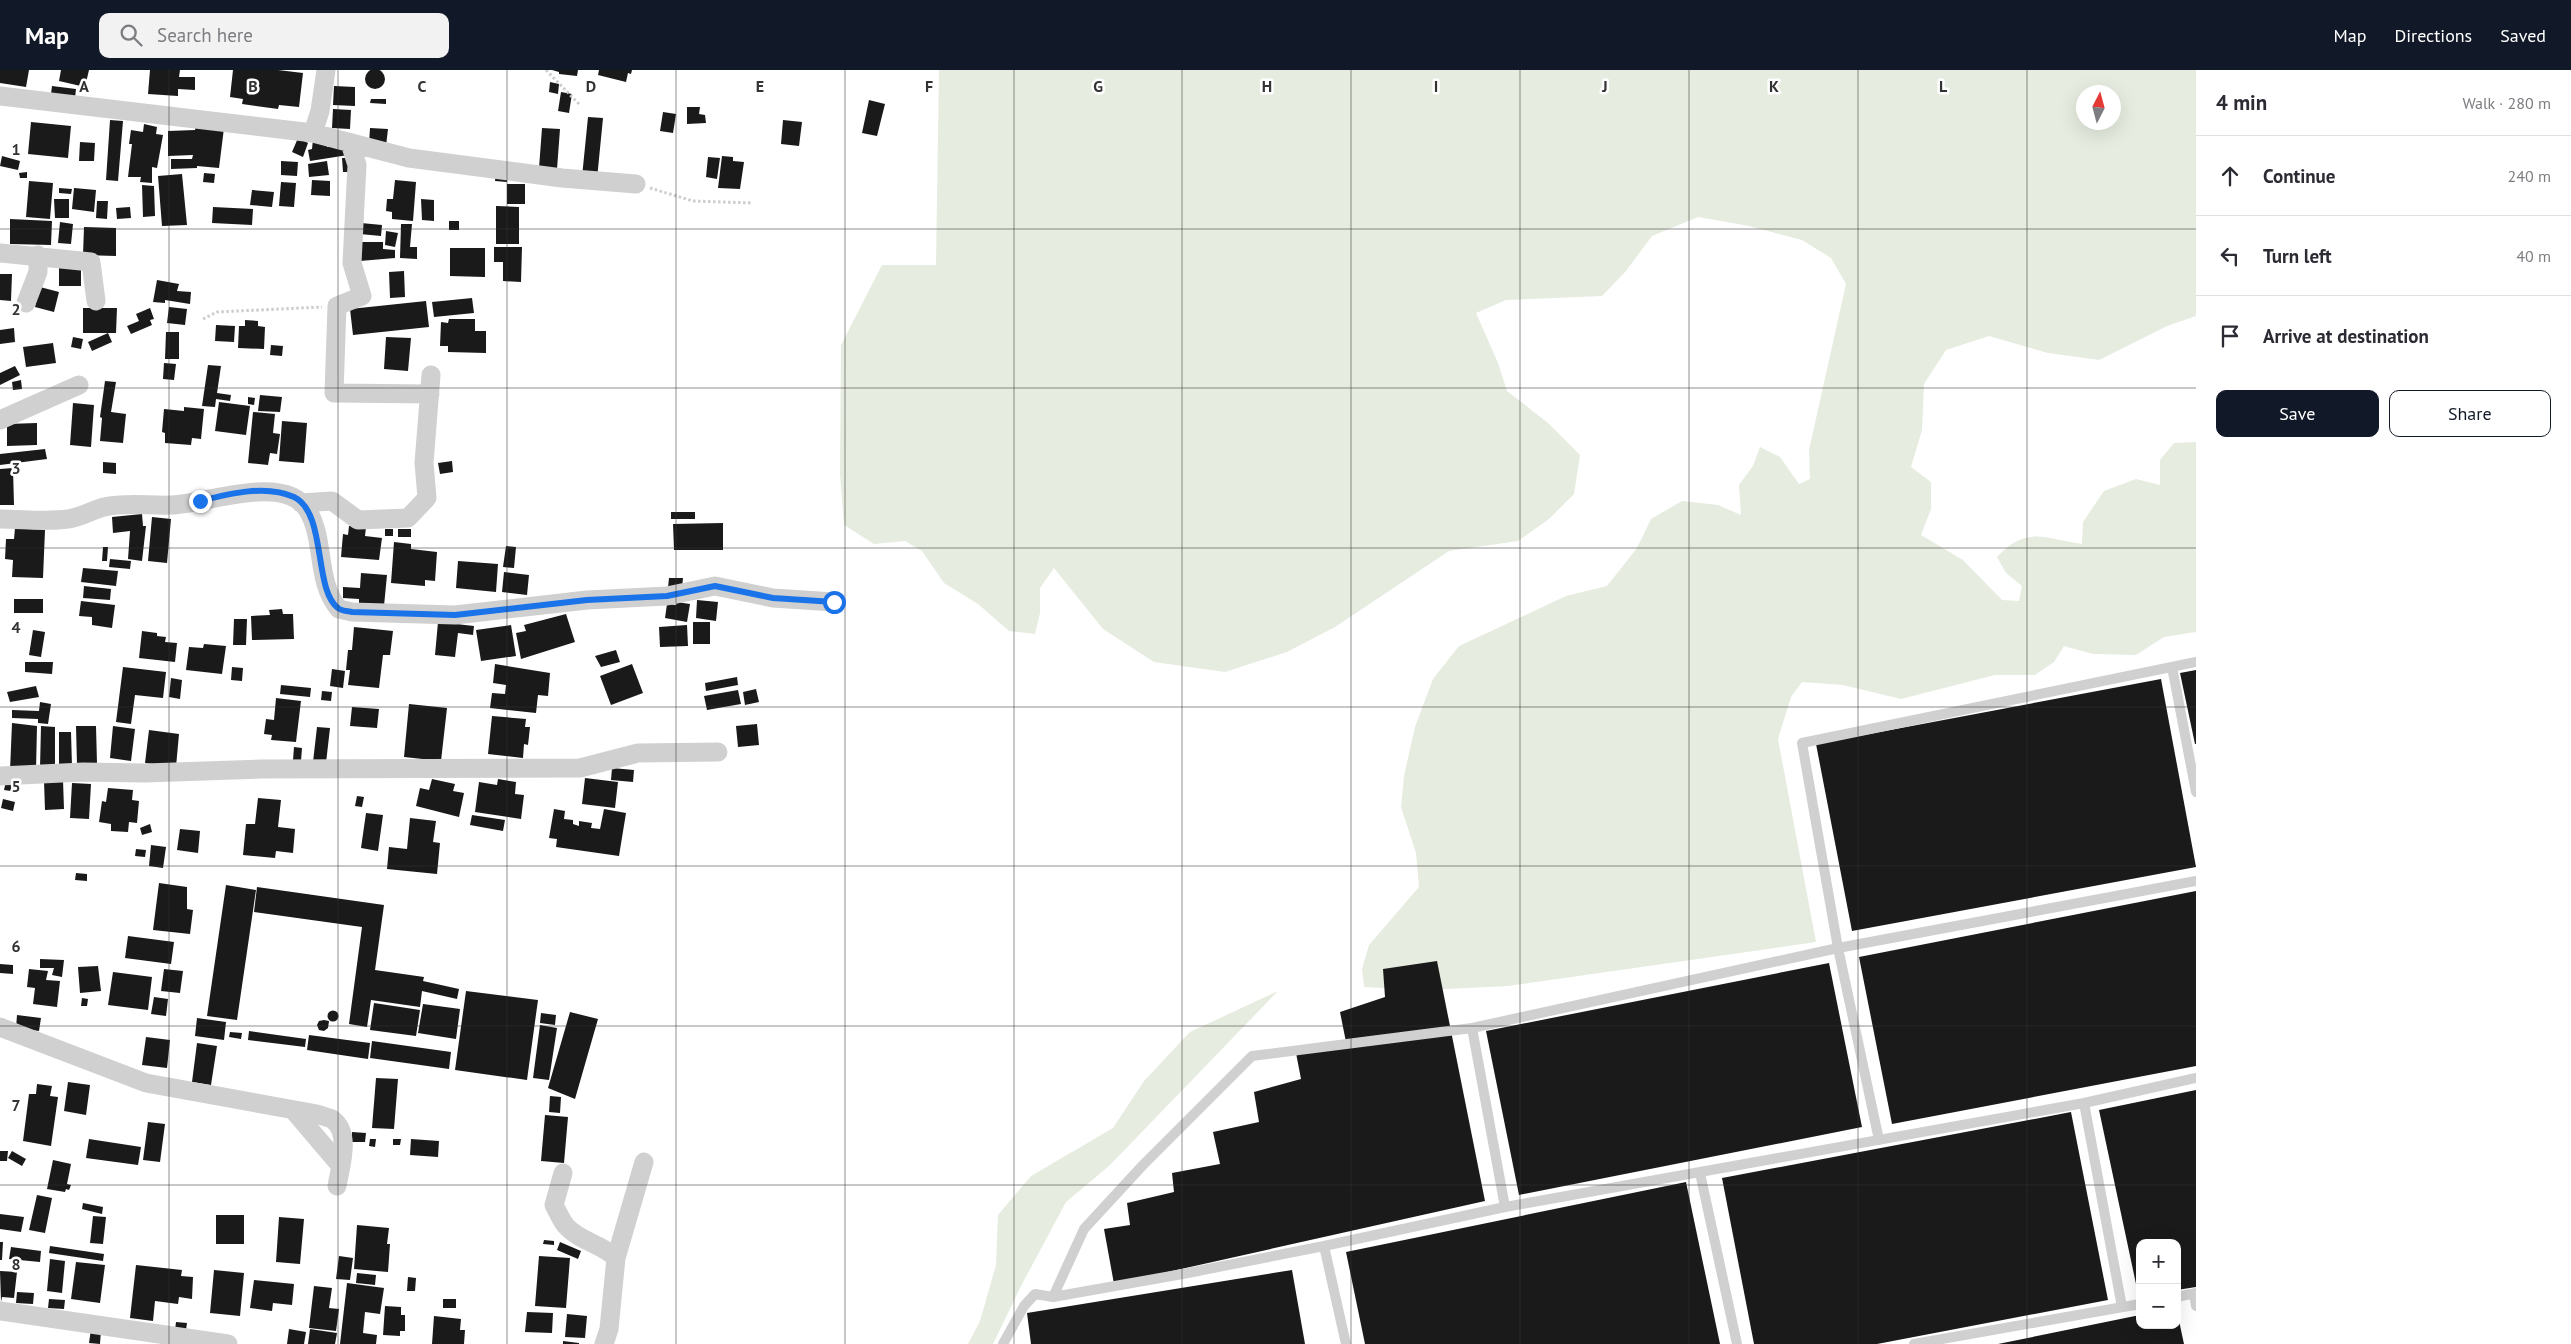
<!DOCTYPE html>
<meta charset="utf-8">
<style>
body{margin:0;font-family:"PT Sans",sans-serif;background:#f2f2f3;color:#2b2b33}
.controls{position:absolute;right:15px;bottom:15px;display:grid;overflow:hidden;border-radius:10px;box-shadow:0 5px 20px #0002}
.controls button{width:45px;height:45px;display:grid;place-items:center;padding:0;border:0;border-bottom:1px solid #e1e1e2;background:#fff;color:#2b2b33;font:25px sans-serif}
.compass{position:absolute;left:2076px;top:15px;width:45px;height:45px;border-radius:50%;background:#fff;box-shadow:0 5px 20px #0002;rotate:6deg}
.stop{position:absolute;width:15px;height:15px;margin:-11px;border:4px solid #1a73e8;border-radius:50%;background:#fff}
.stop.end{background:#1a73e8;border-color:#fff;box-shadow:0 1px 5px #0008}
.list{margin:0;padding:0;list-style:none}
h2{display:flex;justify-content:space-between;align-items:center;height:65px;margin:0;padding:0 20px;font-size:21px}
h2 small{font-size:16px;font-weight:400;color:#7c7c81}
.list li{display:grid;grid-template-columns:32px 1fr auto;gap:15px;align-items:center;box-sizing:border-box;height:80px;padding:0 20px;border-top:1px solid #e1e1e2}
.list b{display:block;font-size:19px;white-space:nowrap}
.list em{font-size:16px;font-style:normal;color:#7c7c81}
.actions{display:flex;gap:10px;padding:15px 20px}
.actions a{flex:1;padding:11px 0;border:1px solid #111827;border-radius:10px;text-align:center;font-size:18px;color:#111827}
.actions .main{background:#111827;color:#fff}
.icon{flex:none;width:28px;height:28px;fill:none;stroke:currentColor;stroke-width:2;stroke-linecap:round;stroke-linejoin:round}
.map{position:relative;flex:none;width:2196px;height:1274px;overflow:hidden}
header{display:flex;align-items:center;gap:30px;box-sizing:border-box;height:70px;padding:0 25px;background:#111827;color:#fff}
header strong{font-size:24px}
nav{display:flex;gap:28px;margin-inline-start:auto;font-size:18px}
.search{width:350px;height:45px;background:#f2f2f3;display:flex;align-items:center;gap:12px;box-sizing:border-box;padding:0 18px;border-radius:10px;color:#7c7c81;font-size:19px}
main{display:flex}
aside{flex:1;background:#fff}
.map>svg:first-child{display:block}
.green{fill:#e6ecdf;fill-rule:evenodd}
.building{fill:#1a1a1a}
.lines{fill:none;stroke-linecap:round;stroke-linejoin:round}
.path{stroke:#cdcdcd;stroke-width:3;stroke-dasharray:2.5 2.5;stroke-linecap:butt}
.lane{stroke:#d0d0d0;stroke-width:10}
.street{stroke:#d0d0d0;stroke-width:19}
.route{stroke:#1a73e8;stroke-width:6}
.grid{fill:none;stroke:#333;stroke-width:1;stroke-opacity:0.55}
.grid-label{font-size:16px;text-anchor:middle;font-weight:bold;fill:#333;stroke:#fff;stroke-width:5;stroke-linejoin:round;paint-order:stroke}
</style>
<header>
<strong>Map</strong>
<div class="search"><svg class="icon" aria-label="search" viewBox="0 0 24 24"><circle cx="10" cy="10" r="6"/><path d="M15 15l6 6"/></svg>Search here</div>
<nav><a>Map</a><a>Directions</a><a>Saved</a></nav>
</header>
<main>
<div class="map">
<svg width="2196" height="1274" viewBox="0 0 2196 1274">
<rect width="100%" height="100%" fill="#fff"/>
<!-- green -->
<path class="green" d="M939 0H2196V246L2167 256 2099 290 2048 283 1989 266 1946 280 1924 314 1922 360 1911 397 1931 412V439L1921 465 1963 490 2002 530 2019 531 2022 516 2006 503 1997 487C2026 455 2045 469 2082 474L2083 452 2104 421 2136 409 2160 415V390L2174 373 2196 372V562L2164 567 2136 585 2093 584 2064 576 2054 592 2035 605H1995L1901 629 1843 615 1802 612 1791 627 1778 669 1816 872 1508 916 1423 920 1364 917 1362 899 1369 875 1419 817 1416 783 1401 737 1404 706 1415 657 1433 609 1459 576 1566 526 1607 516 1637 478 1651 449 1682 431 1718 435 1741 445 1739 415 1753 396 1760 377 1780 387 1799 414 1810 409 1809 380 1846 214 1831 188 1802 170 1749 156 1698 147 1652 166 1626 201 1602 226 1506 230 1476 243 1498 293 1507 321 1548 353 1580 385 1574 424 1549 449 1518 471 1449 481 1335 557 1287 582 1225 602 1154 592 1103 559 1054 498 1040 518V543L1035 564 1009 561 978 534 944 513 922 481 905 471 874 474 844 455 840 404 841 275 882 195H936ZM2084 22H2114V52H2084Z
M1278 921 1109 1096 1066 1132 1021 1216 993 1274H968L980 1251 996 1195 998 1145 1031 1106 1113 1058 1144 1011 1190 962Z"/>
<!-- building -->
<path class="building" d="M365 9a10 10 0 1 1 20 0a10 10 0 1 1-20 0Z
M0 0H29L26 17 0 13Z
M61 0H89L85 17 59 11Z
M150 0H180L179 7H195V20L178 19V26L148 24Z
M233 0H278L303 3 299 37 279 35 278 39 242 34 243 29 230 27Z
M552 0H578L577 6 559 4V2Z
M599 0H632L631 4 628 3 626 12 598 5Z
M550 12 559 14 558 24 549 22Z
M52 16 76 19 75 28 51 24Z
M334 16 355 17V36L333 35Z
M561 22 572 24 569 43 558 41Z
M371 29H386V34L370 33Z
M869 30 885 34 877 66 862 63Z
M687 37H700L699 44 705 45 706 53 687 54Z
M333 39 351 40 350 59 332 58Z
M663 42 676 44 673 63 660 61Z
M588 47 603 48 597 109 582 107Z
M110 50 123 51 118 111 106 110Z
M783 50 802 52 799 76 781 74Z
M31 52 71 56 68 88 28 84Z
M144 54 157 57 156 64 163 65 157 98 152 97V113L140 112 141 107H128L132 74H129L131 60 143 62Z
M196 55 224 58 219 98 197 96V98L171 99V89H192L193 85 168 86V61L195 60Z
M370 58 388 59 386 76 369 74Z
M542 58 560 59 557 99 539 98Z
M298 68 308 73 303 87 292 82Z
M313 69 327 70V77L346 74 348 85 310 91 308 80 312 79Z
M80 72 95 73 94 91H79Z
M2 86 20 91 18 100 0 96Z
M722 86 733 87V91L744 92 740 119 718 118Z
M708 87 720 88 717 109 706 107Z
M342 88H348L349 102H343Z
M281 91 298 92 297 106 281 105Z
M327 91 329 105 309 107 308 94Z
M496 101 507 102V112L495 111Z
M27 102V108H20L19 103Z
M204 103 215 104 214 113 203 112Z
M182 104 187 155 162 156 158 106Z
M312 110 330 111V126L311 125Z
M395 110 416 112 413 151 392 149V142L386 141 387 129H393Z
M29 111 53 113 50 149 26 147Z
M281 112 296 113 294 137 279 136Z
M507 114H525V134H507Z
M142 115 154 116 155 146 143 147Z
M59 118 72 119 71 124 59 123Z
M74 118 96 120 94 142 72 139Z
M252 120 274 122 272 137 250 135Z
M54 129H69V148H55Z
M421 129 434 130V151L422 150Z
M97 131H108L107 149 96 148Z
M496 136 519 137V174H496Z
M130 137 131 148 117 149 116 138Z
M213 137 253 139 252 155 212 153Z
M10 149 52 151 51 175 10 174Z
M449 151H459V160H449Z
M60 152 73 154 71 174 58 173Z
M361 153 382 155 381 166 360 164Z
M401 154H412L410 177H417V189L400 188Z
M84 157 116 158V186L83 185Z
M386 161 398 163 395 177 385 175Z
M361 172H383V179L395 180V188L360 191Z
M494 177H522L521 212 503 211V192H494Z
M450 178H485V207L450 206Z
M81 195V216H59V196Z
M404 201 405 227 390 228 389 202Z
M0 204H12L11 231 0 230Z
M157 210 179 214 177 221 191 222 190 234 165 230V233L153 232Z
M40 217 59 222 54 242 35 237Z
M472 228 474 243 434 247 432 232Z
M426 231 429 257 353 265 350 239Z
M169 237 187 239 185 255 167 253Z
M83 238H117L116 263H83Z
M150 238 154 249 150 250 152 255 131 264 127 256 139 251 136 244Z
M449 249H475V261H486V283L448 282V276H440L441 252 448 253Z
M245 250 258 251V256L265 257 264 279 238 278 239 256H245Z
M216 255 235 256 234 272 215 271Z
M14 258 15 272 0 274V260Z
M166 262H179V289H165Z
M108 263 112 272 92 281 88 272Z
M73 267 83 269 81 279 71 277Z
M386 267 411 268 408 301 384 299Z
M53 273 56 293 26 297 23 277Z
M271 275 283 276 282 286 270 285Z
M164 293 176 294 174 310 163 309Z
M208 295 221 296 217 323 231 325 230 331 216 329 215 337 202 336Z
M15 296 20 305 0 315V303Z
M21 310 22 319 13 320 12 312Z
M105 311 116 312 111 342 126 344 123 373 100 371 102 348 100 347Z
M260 325 282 327 280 342 258 341Z
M248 327 255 328 254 335 248 334Z
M219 332 250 336 246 365 215 361Z
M73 333 94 335 91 377 70 375Z
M184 337 204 339 201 369 192 368 191 375 165 373V363L162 362 164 339 184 341Z
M253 342 275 344 273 363 280 364 277 384 270 383 268 395 248 393Z
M282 351 307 353 304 393 279 391Z
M37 353V375L7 376V354Z
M45 379 47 389 0 395V384Z
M452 391 453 402 440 404 438 393Z
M103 392 116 393V404L103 403Z
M13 398 14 435H0V399Z
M671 442H695V449H671Z
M142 444 143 456H146L142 491 128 489 130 461 113 463 112 447Z
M152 447 171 449 167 493 148 491Z
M723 453V480H674L673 454Z
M349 456 366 457 365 466 382 468 379 490 341 487 343 464 348 465Z
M15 458 45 460 43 508 12 507 13 490 5 489 6 469H14Z
M385 459H393V466H385Z
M398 459H411V467H398Z
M394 472 411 474V479L437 482 435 511 425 510V516L391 513Z
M506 476 516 477 514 498 503 497Z
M103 477H108L107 491H102Z
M110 489 131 491 130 499 109 497Z
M458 491 498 494 496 522 456 518Z
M83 498 118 501 116 516 81 512Z
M504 502 529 505 527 525 502 522Z
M361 503 387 505 384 536 359 534V529L343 528V517L360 518Z
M669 508H683L682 518H668Z
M84 516 111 519 110 530 83 528Z
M14 529H43V543H14Z
M697 530 718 532 716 551 696 548Z
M81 531 115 535 112 558 92 555V547L79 546Z
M677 532 690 534 687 552 665 548 667 534 676 535Z
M282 539 283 544H293L294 569 252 570 251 546 270 545 269 540Z
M566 544 575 572 521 589 516 563 526 561 524 555Z
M234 549H247L246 575H233Z
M438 552 474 556 473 565 458 563 455 587 435 585Z
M693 552H710V574H693Z
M511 555 516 586 481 591 476 560Z
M687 555 688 576 660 577 659 557Z
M354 557 393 561 390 585H383L379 618 348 615 350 600H346L348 580H352Z
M33 560 45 562 41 587 29 585Z
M142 561 157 563V566L166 567 165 572 177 573 175 592 139 588Z
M204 574 226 576 222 604 186 600 189 577 203 578Z
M616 580 620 592 601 597 595 586Z
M25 592H53L52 604 25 602Z
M495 594 550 603 548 626 538 625 536 643 490 638 492 623 505 624 506 615 493 613Z
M632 594 643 623 611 635 600 606Z
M123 597 166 602 163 628 135 625 131 654 116 652Z
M232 597 243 598 242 611 231 610Z
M332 599 345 601 343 618 330 616Z
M2196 600V674H2195L2180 603Z
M737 607 738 615 706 621 705 613Z
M171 608 182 610 180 629 169 627Z
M2161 609 2196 797 1852 861 1816 674Z
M281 615 311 618 310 627 280 624Z
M36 616 39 627 10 632 7 622Z
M756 619 759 632 745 635 743 622Z
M738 620 741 634 707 640 704 626Z
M322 621 332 622 331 631 321 630Z
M276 628 301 631 296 672 271 670 272 665 264 664 266 649 274 650Z
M40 632 51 634 48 654 38 653V649L12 648V640L39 641Z
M409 634 447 638 441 691 404 687Z
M352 637 379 639 377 658 350 656Z
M492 646 526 649 525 657H530L528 675 524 674 523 688 488 684Z
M12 653 37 656 36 701H10Z
M757 654 759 675 738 677 736 656Z
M41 656 55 657V699L40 698Z
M76 656H96L97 694 77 695Z
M113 656 135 659 131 691 110 688Z
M317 657 330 658 326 693 313 692Z
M149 660 179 664 176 697 145 693Z
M59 662H71L72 696H59Z
M294 677 302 678 301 691 293 690Z
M612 698 634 700 633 712 611 710Z
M585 708 618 712 615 738 582 734Z
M432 709 455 714 453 721 464 723 459 747 416 736 420 718 429 720Z
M498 709 516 712 515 724 524 725 521 749 475 742 479 712 497 715Z
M63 710 64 739 45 740 44 711Z
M6 711 18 714 17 722 4 720Z
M72 713 91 714 89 749 70 748Z
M108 718 133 720 132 730 139 731 137 753 129 752 128 762 111 761V754L99 752 102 731 106 732Z
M357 726 364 727 362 737 355 736Z
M258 728 281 730 278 757 295 759 293 783 276 781 275 788 243 785 246 754H255Z
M3 729 15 732 13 741 1 738Z
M554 739 565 741 564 749 573 750V754L579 756V751L592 753 591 758 600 759 604 739 626 743 619 786 556 777 557 769 549 768Z
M366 743 383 745 378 781 361 778Z
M472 745 505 750 503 761 470 755Z
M410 748 436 751 433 772 440 773 437 804 387 799 389 777 407 779Z
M150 754 152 762 142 765 140 758Z
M180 759 200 761 198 783 177 780Z
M151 775 166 777 163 798 149 796Z
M136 779 146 780 145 787 135 786Z
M76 803 87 804V811L75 810Z
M159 813 187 817V839L193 840 190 864 153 860Z
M226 815 256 820 237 950 207 946Z
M257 817 384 835 375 900 424 907 423 911 459 919 457 929 422 921 420 937 371 930 367 957 349 954 362 857 254 842Z
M2196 821V996L1892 1054 1859 887Z
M128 866 174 872 171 894 125 888Z
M40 889 64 890 62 907 52 905 54 898H40Z
M1437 891 1485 1131 1114 1214 1104 1159 1130 1155 1127 1133 1174 1122 1172 1103 1220 1094 1213 1062 1259 1052 1254 1022 1301 1009 1296 983 1346 972 1340 942 1385 927 1383 899Z
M1829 893 1862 1057 1519 1125 1486 961Z
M0 894 13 895V904L0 903Z
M98 896 101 921 80 923 78 897Z
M29 899 48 901 46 910 60 911 57 937 33 934 35 918 27 917Z
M164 899 183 901 180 923 161 921Z
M113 902 152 907 148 940 108 935Z
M466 921 538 930 527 1010 455 1000Z
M154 927 168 929 166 946 151 944Z
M82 928 88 929 87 936H81Z
M374 933 420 940 416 966 370 960Z
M423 934 460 939 456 969 418 963Z
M327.5 946a5.5 5.5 0 1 1 11 0a5.5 5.5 0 1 1-11 0Z
M570 942 598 949 575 1029 548 1018Z
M541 943 556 945 555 955 540 953Z
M17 945 41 948 39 961 16 958Z
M197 948 226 952 224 970 195 966Z
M324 950 329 951 328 958 324 961 319 960 317 955 319 951Z
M540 955 557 958 549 1010 533 1008Z
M249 961 306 969 305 977 248 970Z
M230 962 242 963 241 969 229 967Z
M309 965 370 973 368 989 307 980Z
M146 967 170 970 167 998 142 995Z
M372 971 451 982 449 999 370 988Z
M197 973 217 976 211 1015 192 1012Z
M376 1008 398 1009 394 1059 372 1058Z
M68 1012 90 1015 86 1045 64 1041Z
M37 1014 52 1016 50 1026 58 1027 51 1076 23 1071 29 1024H36Z
M2196 1020V1217L2177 1220V1173H2140L2139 1228 2099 1040Z
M550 1026 561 1027 560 1043 549 1042Z
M2071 1042 2108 1230 1877 1274H1754L1722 1108Z
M545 1045 568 1047 564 1093 541 1091Z
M148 1052 165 1054 160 1092 143 1090Z
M352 1062 366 1063 365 1072H351Z
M89 1069 141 1077 138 1095 86 1088Z
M370 1069H376L375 1077 369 1076Z
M393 1069H401L400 1075H393Z
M411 1069 439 1071 438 1087 410 1085Z
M0 1081H8L7 1091H0Z
M12 1081 26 1089 22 1096 8 1088Z
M53 1090 71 1094 67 1114 71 1115 69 1120 66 1119 65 1122 47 1119Z
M1686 1112 1720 1274H1365L1346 1182Z
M37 1125 52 1128 45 1163 29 1160Z
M83 1133 103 1137 102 1144 82 1139Z
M0 1144 24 1147 21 1162 0 1159Z
M216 1145H244V1174H216Z
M93 1146 106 1147 103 1174 90 1173Z
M279 1147 304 1149 300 1194 276 1192Z
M357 1155 389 1158 387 1174H390L388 1202 354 1199Z
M544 1170 554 1171V1175L543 1174Z
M0 1172H3L2 1190H0Z
M560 1172 581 1181 578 1189 557 1180Z
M50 1176 104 1184 103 1191 49 1183Z
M11 1177 41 1181 40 1192 9 1189Z
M339 1186 353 1188 350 1210 336 1209Z
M539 1186 570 1188 566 1238 535 1236Z
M50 1189 65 1191 62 1223 47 1221Z
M76 1192 105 1195 100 1233 71 1229Z
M136 1195 182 1200 181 1206 193 1207 192 1229 179 1227 178 1234 155 1231 153 1251 130 1248Z
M214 1200 244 1203 240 1246 210 1243Z
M1292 1200 1305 1274H1031L1027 1243Z
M0 1201 17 1202 14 1228 2 1227 1 1232Z
M357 1203 376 1205 375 1215 356 1213Z
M408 1207 416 1208 415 1221H407Z
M254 1210 294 1214 292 1235 273 1233 272 1241 250 1238Z
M347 1213 384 1218 380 1244 365 1242 363 1263 377 1265 376 1274H340Z
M314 1216 332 1218 329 1238 339 1239 336 1261 309 1258Z
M17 1222 34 1223 33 1234 16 1233Z
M49 1229 65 1230 64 1239 48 1238Z
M443 1229H456V1238H443Z
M385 1236 401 1237V1245H405V1261H400V1266L383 1265Z
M527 1242 553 1243 552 1263 525 1262Z
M567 1244 587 1246 585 1268 565 1267Z
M2140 1245V1255H2177L2178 1246 2184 1274H1998Z
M434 1246 461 1249 460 1260H465L464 1274H432Z
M176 1252 187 1253 186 1260H175Z
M91 1259 101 1260 100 1274 89 1273Z
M289 1259 306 1262 304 1274H287Z
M310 1259 337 1263 335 1274H308Z
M563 1271 579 1273V1274H563Z"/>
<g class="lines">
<!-- path -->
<path class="path" d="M546 0 579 34
M650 118 693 131 752 133
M203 249 217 242 322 237"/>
<!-- lane -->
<path class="lane" d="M2172 597 2196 722
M2084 1033 2122 1237
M1879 1070 1838 878 1802 673 2196 592
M1700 1103 1737 1274
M1505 1137 1472 958 1838 878 2196 811
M2194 1224 2196 1236
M1053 1227 1188 1203 1324 1176
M2177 1227 2196 1223
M1003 1274 1024 1236 1035 1224 1053 1227 1084 1159 1143 1095 1252 986 1472 958
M1346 1274 1324 1176 1505 1137 2084 1033 2196 1008
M1914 1274 2140 1234"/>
<!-- street -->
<path class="street" d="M0 26 313 63 409 88 562 108 636 114
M313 63 320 41 326 0
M350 73 357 95 352 193 362 226 337 236 334 323 430 324
M0 183 91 192 96 231
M26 233 38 202V185
M0 350 79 315
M301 433 332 431 358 450 408 448 427 428 424 393 431 305
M0 449C22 449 47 452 68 449 82 447 92 440 104 437 126 432 150 436 172 435 206 434 283 403 307 439 326 469 315 511 339 539L352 542 455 545 587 530 667 526 715 516 773 528 834 532
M0 706 83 702 145 703 261 699 580 698 638 683 718 682
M0 957 146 1013 317 1044C322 1046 328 1047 332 1049 352 1063 340 1097 337 1116
M294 1041 340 1095
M563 1103 554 1135C558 1142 561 1150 566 1156 579 1171 602 1174 616 1188L609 1259 604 1274
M616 1188 644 1092
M0 1241 228 1274"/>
</g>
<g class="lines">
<!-- route -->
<path class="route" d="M200 431C228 424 266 414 294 427 327 443 313 519 338 538 341 541 348 541 352 542L455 545 587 530 667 526 715 516 773 528 834 532"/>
</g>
<!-- grid -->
<path class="grid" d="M169 0V1274M338 0V1274M507 0V1274M676 0V1274M845 0V1274M1014 0V1274M1182 0V1274M1351 0V1274M1520 0V1274M1689 0V1274M1858 0V1274M2027 0V1274M0 159H2196M0 318H2196M0 478H2196M0 637H2196M0 796H2196M0 956H2196M0 1115H2196"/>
<g class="grid-label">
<text x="84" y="22">A</text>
<text x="253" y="22">B</text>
<text x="422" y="22">C</text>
<text x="591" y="22">D</text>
<text x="760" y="22">E</text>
<text x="929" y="22">F</text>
<text x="1098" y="22">G</text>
<text x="1267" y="22">H</text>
<text x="1436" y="22">I</text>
<text x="1605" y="22">J</text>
<text x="1774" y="22">K</text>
<text x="1943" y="22">L</text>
<text x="16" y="85">1</text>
<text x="16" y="245">2</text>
<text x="16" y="404">3</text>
<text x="16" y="563">4</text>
<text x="16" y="722">5</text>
<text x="16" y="882">6</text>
<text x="16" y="1041">7</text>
<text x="16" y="1200">8</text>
</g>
</svg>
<div class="controls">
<button>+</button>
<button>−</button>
</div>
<svg class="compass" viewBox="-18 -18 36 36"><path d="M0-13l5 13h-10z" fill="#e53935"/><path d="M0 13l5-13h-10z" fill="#7c7c81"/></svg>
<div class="stop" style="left:834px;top:532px"></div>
<div class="stop end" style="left:200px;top:431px"></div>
</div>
<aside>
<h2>4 min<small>Walk · 280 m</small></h2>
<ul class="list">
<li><svg class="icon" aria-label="ahead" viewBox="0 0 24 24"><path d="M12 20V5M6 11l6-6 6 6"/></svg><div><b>Continue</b></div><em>240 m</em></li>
<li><svg class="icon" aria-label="left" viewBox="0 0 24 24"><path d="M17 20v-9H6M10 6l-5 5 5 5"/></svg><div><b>Turn left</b></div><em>40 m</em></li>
<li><svg class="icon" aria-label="arrive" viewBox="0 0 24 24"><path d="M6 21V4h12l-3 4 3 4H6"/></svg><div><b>Arrive at destination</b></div></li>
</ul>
<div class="actions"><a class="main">Save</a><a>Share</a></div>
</aside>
</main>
